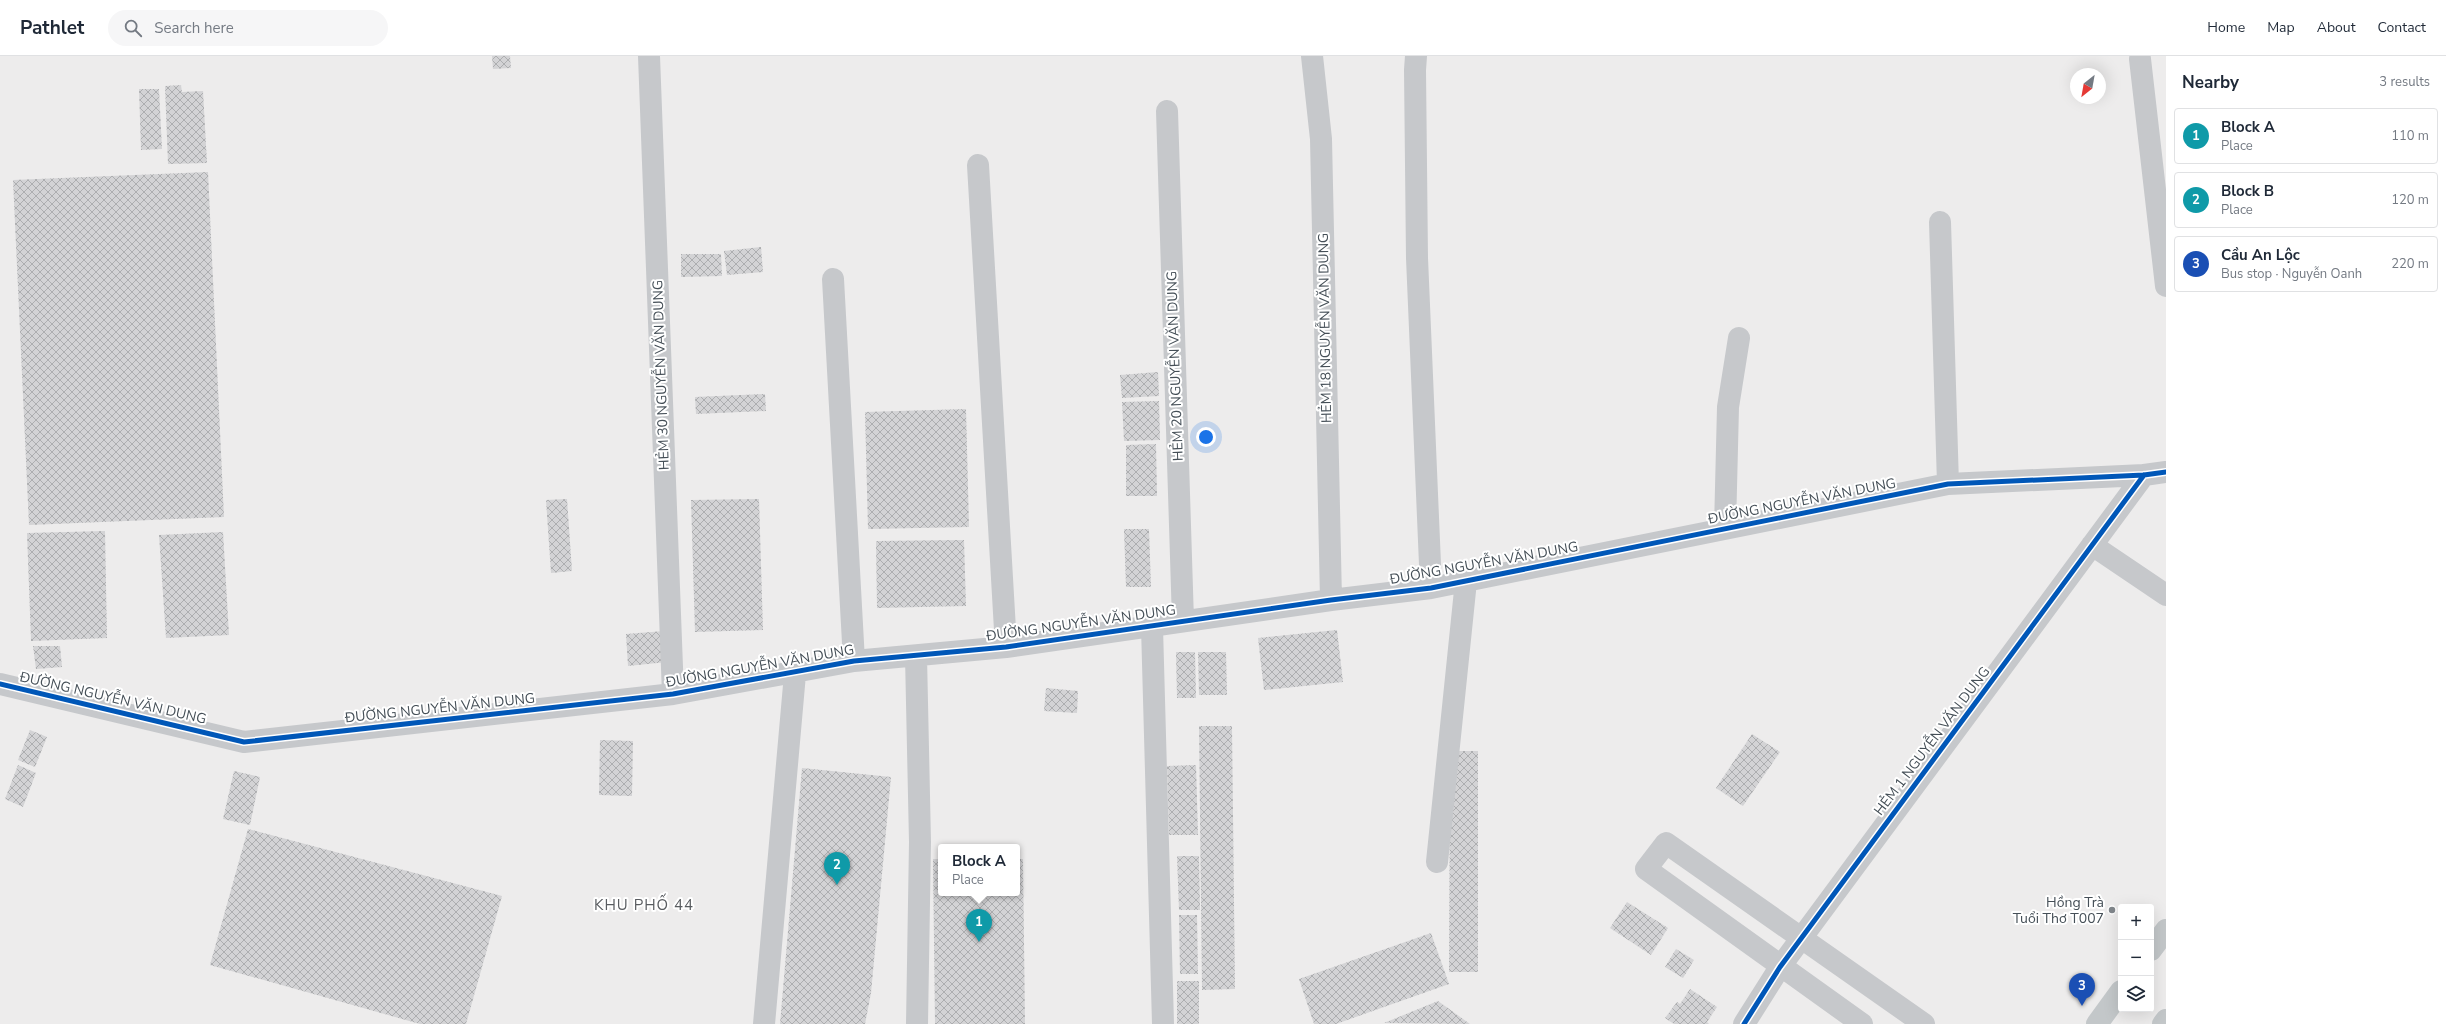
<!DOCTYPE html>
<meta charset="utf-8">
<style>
body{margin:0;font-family:"Nunito Sans",sans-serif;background:#f6f6f7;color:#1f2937}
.controls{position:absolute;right:12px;bottom:12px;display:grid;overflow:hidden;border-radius:4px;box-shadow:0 4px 16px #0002}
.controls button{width:36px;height:36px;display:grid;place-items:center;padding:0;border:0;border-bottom:1px solid #e0e1e3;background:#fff;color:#1f2937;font:20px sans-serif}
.compass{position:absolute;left:2070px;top:12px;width:36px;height:36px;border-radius:50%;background:#fff;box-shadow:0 4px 16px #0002;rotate:211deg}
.you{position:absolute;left:1206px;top:381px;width:14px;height:14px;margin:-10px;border:3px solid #fff;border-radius:50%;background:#1a73e8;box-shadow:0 0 0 6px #1a73e833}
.badge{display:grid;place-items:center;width:26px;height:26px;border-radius:50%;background:#80868b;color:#fff;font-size:13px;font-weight:700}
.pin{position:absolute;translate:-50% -33px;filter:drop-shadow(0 1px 2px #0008)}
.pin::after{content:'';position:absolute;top:21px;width:14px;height:12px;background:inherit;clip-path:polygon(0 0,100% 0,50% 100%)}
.popup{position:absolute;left:938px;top:788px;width:82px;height:52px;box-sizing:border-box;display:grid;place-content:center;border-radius:4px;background:#fff;filter:drop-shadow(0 1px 3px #0005);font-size:13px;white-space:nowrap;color:#747a83}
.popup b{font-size:15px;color:#1f2937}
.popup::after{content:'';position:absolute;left:50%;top:100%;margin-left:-8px;border:8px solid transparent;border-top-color:#fff}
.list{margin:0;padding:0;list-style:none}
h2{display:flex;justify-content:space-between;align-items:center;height:52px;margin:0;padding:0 16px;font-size:17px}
h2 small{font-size:13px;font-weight:400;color:#747a83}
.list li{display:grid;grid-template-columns:26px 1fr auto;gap:12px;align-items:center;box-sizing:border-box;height:56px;margin:0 8px 8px;padding:0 8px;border:1px solid #e0e1e3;border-radius:4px}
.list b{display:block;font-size:15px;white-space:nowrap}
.list p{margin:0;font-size:13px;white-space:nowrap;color:#747a83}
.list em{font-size:13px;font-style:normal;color:#747a83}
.icon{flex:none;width:22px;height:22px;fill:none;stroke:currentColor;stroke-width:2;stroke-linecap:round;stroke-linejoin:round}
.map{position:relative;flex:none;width:2166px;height:968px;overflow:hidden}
header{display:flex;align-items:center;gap:24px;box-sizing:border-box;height:56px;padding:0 20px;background:#fff;border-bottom:1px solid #e0e1e3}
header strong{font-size:19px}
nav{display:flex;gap:22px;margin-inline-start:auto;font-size:14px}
.search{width:280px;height:36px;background:#f6f6f7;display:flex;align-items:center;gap:10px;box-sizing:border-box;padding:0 14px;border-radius:22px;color:#747a83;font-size:15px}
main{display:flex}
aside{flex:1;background:#fff}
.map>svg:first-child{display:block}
.building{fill:url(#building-cross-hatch)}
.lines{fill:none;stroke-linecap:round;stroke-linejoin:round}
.minor{stroke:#c6c8cb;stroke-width:22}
.major{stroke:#c3c7c9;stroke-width:22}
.cycleway-casing{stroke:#fff;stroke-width:8}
.cycleway{stroke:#0057b8;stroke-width:5}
.poi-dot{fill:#80868b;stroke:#fff;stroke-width:1.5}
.labels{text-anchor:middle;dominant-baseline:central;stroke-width:4;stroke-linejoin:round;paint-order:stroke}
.street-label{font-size:14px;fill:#454f57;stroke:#fff}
.poi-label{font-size:14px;fill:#454f57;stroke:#fff;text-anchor:end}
.neighbourhood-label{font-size:15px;letter-spacing:1px;fill:#595c60;stroke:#fff}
</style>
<header>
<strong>Pathlet</strong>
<div class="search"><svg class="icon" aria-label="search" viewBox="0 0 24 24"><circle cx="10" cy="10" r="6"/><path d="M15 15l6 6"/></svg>Search here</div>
<nav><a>Home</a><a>Map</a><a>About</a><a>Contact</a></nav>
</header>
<main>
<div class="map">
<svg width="2166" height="968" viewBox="0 0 2166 968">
<defs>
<pattern id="building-cross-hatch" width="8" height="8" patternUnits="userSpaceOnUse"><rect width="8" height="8" fill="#d3d3d5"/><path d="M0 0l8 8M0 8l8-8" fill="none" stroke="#adaeb0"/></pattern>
</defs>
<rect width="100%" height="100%" fill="#edecec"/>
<!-- building -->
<path class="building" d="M492 0H510L511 12 493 13Z
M181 29 182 36 203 35 207 107 168 108 165 30Z
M139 33H159L162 93 141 94Z
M208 116 224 461 29 469 13 124Z
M761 191 763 216 727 219 724 195Z
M681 198H721L722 220 681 221Z
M1158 316 1159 340 1122 342 1120 319Z
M765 338 766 355 696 358 695 341Z
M1159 345 1160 384 1124 385 1122 346Z
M966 353 969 471 868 473 865 356Z
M1156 388 1157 440H1126V389Z
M567 443 572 515 551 517 546 444Z
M759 443 763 574 695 576 691 444Z
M1124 473H1149L1151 531H1126Z
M105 475 107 582 31 585 27 477Z
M223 476 229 579 166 582 159 479Z
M964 484 966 550 877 552 876 485Z
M1337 574 1343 626 1264 634 1258 582Z
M664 575 667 606 628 610 626 578Z
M33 590H60L62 611 36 613Z
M1176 596H1195L1196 642H1177Z
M1198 596H1226L1227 639H1199Z
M1046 632 1078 635 1077 657 1044 655Z
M1199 670H1232L1235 933 1202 934Z
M30 674 47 681 35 711 18 704Z
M1752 678 1780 696 1743 750 1716 732Z
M600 684 633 685 632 740 599 739Z
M1450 695H1478V916H1449Z
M18 709 36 717 23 751 5 743Z
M1196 709 1198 779H1169L1167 710Z
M802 712 891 721 871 937 865 968H780Z
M234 715 260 721 250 769 223 763Z
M248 773 502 840 466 968H420L210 909Z
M1177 800H1199L1200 854H1179Z
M933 803H941V837H1017V803H1023L1025 968H935Z
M1627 846 1668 872 1651 899 1610 872Z
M1179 859H1197L1198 918H1180Z
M1431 877 1449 928 1336 968H1314L1299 923Z
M1676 893 1694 904 1683 922 1665 911Z
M1177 925H1199V968H1177Z
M1690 933 1717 951 1707 966 1709 968H1674L1665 962 1677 946 1680 948Z
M1438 945 1470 968 1384 967Z"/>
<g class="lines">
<!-- minor -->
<path class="minor" d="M649 0 673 638
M1312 0 1321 83 1331 544
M1416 0 1415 14 1417 202 1431 532
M2140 3 2166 230
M1167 55 1183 565
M978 109 1006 591
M1940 166 1948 428
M833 223 854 605
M1725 472 1728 351 1739 282
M2092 489 2166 539
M1152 571 1163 968
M916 600 920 786 917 968
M0 628 244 686 673 638 854 605 1006 591 1331 544 1431 532 1948 428 2144 419 2166 416
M1437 806 1466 525
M764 968 795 618
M1744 968 1780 911 2144 419
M1862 968 1646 813 1666 787 1924 968"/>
<!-- major -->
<path class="major" d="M2151 894 2166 874
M2097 968 2121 935
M2163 968 2166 964"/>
<defs>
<path id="cycleway" d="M0 628 244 686 673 638 854 605 1006 591 1331 544 1431 532 1948 428 2144 419 2166 416
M1744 968 1780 911 2144 419"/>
</defs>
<!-- cycleway casing -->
<use href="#cycleway" class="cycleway-casing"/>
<!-- cycleway -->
<use href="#cycleway" class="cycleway"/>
</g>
<!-- markers -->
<circle class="poi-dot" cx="2112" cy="854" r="4"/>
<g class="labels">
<!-- street labels -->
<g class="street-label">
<text transform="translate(1325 272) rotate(-91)">HẺM 18 NGUYỄN VĂN DUNG</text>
<text transform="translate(1175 310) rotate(-92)">HẺM 20 NGUYỄN VĂN DUNG</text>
<text transform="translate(661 319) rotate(-92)">HẺM 30 NGUYỄN VĂN DUNG</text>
<text transform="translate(1802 445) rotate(-11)">ĐƯỜNG NGUYỄN VĂN DUNG</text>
<text transform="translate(1484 507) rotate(-10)">ĐƯỜNG NGUYỄN VĂN DUNG</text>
<text transform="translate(1081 567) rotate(-8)">ĐƯỜNG NGUYỄN VĂN DUNG</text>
<text transform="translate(760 610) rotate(-10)">ĐƯỜNG NGUYỄN VĂN DUNG</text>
<text transform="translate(113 642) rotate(13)">ĐƯỜNG NGUYỄN VĂN DUNG</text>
<text transform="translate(440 652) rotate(-6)">ĐƯỜNG NGUYỄN VĂN DUNG</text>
<text transform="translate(1932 685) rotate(-53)">HẺM 1 NGUYỄN VĂN DUNG</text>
</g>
<!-- poi labels -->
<g class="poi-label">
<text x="2104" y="846">Hồng Trà<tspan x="2104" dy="16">Tuổi Thơ T007</tspan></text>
</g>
<!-- neighbourhood labels -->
<g class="neighbourhood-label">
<text x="644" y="849">KHU PHỐ 44</text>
</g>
</g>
</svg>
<div class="controls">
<button>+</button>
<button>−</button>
<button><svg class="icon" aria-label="layers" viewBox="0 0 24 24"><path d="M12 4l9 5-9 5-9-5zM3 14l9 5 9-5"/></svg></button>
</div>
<svg class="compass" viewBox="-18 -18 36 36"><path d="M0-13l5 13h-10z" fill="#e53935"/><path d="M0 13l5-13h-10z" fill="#747a83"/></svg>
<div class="you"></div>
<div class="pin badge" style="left:979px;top:886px;background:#0f9aa8">1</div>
<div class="popup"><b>Block A</b>Place</div>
<div class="pin badge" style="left:837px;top:829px;background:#0f9aa8">2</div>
<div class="pin badge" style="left:2082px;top:950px;background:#1a4fb4">3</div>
</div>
<aside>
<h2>Nearby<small>3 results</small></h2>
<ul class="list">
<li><span class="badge" style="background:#0f9aa8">1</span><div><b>Block A</b><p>Place</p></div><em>110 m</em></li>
<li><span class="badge" style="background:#0f9aa8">2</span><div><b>Block B</b><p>Place</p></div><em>120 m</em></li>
<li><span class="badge" style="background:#1a4fb4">3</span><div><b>Cầu An Lộc</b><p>Bus stop · Nguyễn Oanh</p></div><em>220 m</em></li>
</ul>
</aside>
</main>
